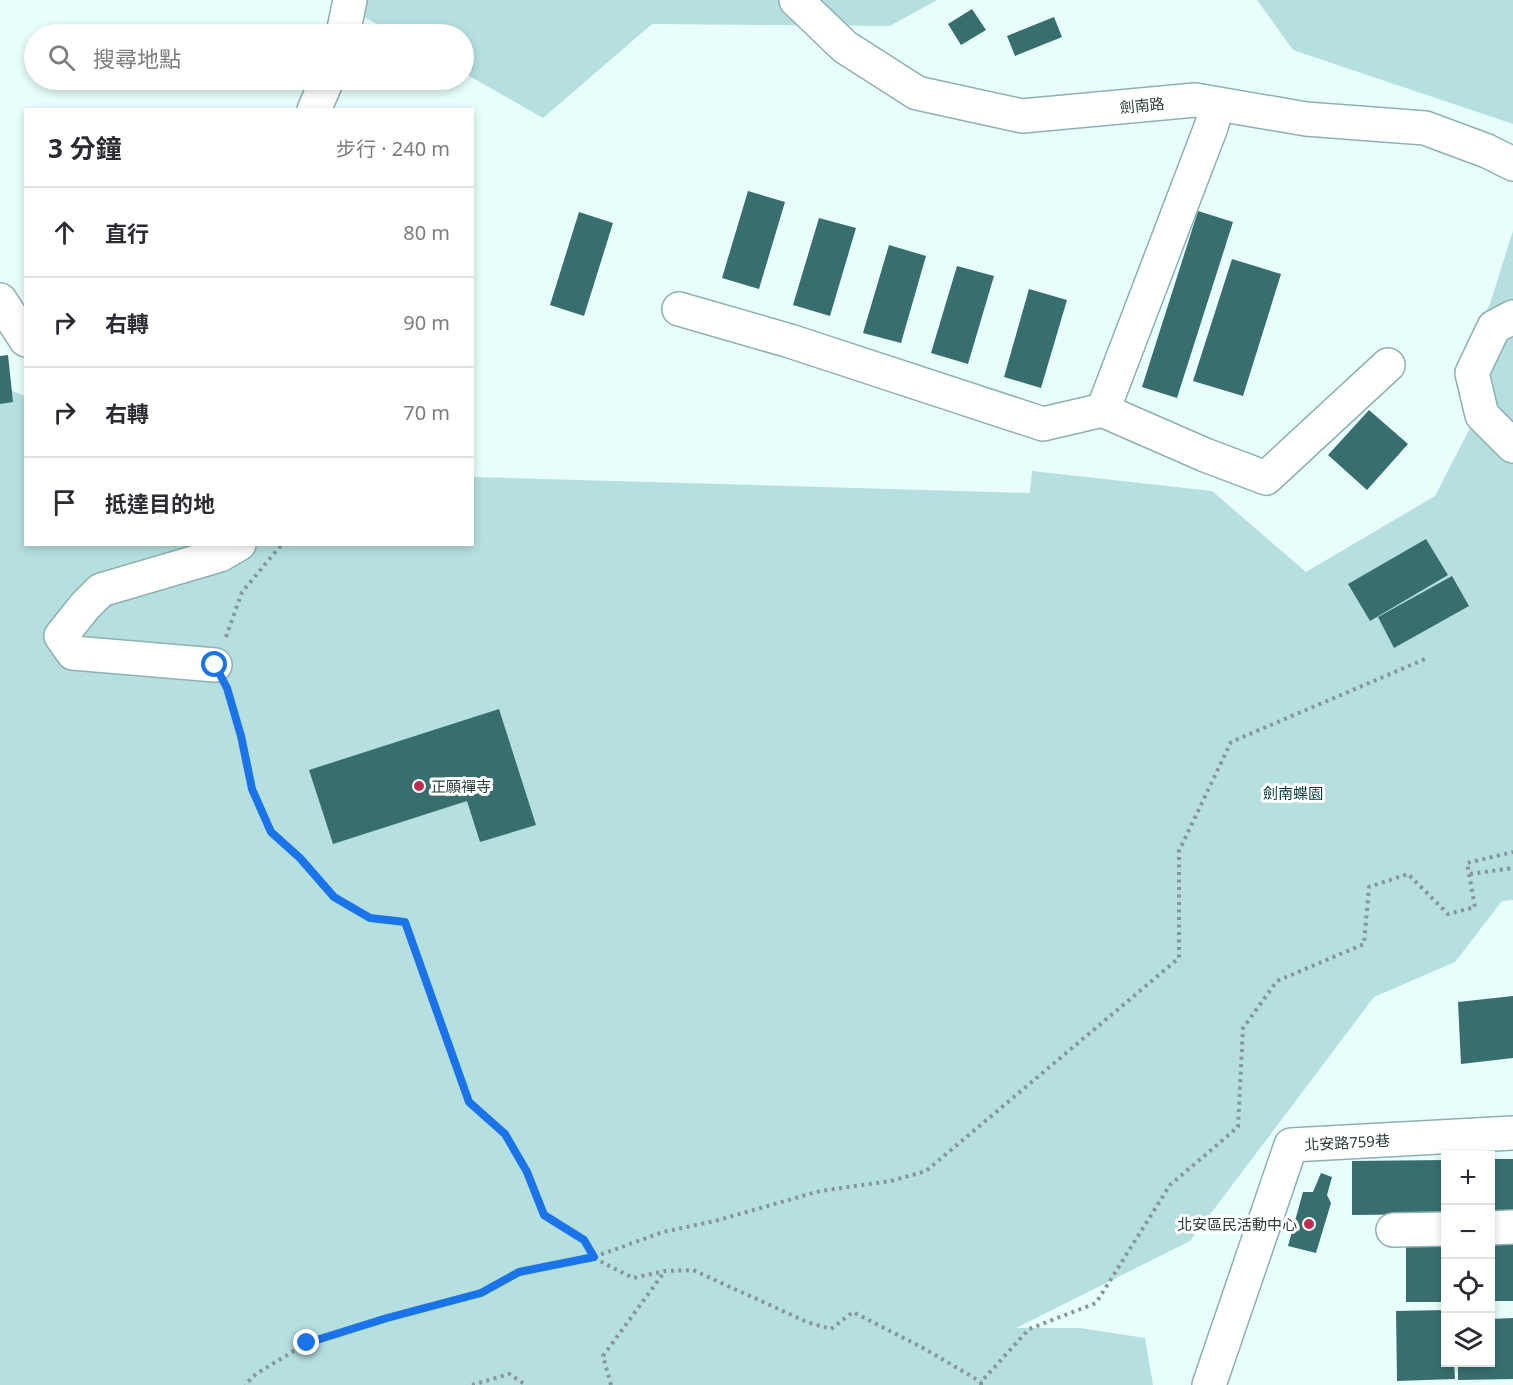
<!DOCTYPE html>
<html lang="zh-TW">
<meta charset="utf-8">
<style>
body{margin:0;font-family:"Noto Sans","Noto Sans TC",sans-serif;background:#f7f7f7;color:#2b2b33}
.controls{position:absolute;right:18px;bottom:18px;display:grid;overflow:hidden;border-radius:0px;box-shadow:0 3px 9px #0003}
.controls button{width:54px;height:54px;display:grid;place-items:center;padding:0;border:0;border-bottom:2px solid #e1e1e2;background:#fff;color:#2b2b33;font:30px sans-serif}
.stop{position:absolute;width:18px;height:18px;margin:-14px;border:4px solid #1a73e8;border-radius:50%;background:#fff}
.stop.end{background:#1a73e8;border-color:#fff;box-shadow:0 2px 6px #0008}
.list{margin:0;padding:0;list-style:none}
h2{display:flex;justify-content:space-between;align-items:center;height:78px;margin:0;padding:0 24px;font-size:26px}
h2 small{font-size:20px;font-weight:400;color:#7c7c81}
.list li{display:grid;grid-template-columns:39px 1fr auto;gap:18px;align-items:center;box-sizing:border-box;height:90px;padding:0 24px;border-top:2px solid #e1e1e2}
.list b{display:block;font-size:22px;white-space:nowrap}
.list em{font-size:20px;font-style:normal;color:#7c7c81}
.icon{flex:none;width:33px;height:33px;fill:none;stroke:currentColor;stroke-width:2;stroke-linecap:round;stroke-linejoin:round}
.map{position:relative;flex:none;width:1513px;height:1385px;overflow:hidden}
.search{position:absolute;background:#fff;box-shadow:0 3px 9px #0003;left:24px;top:24px;width:450px;height:66px;display:flex;align-items:center;gap:15px;box-sizing:border-box;padding:0 21px;border-radius:33px;color:#7c7c81;font-size:22px}
.panel{position:absolute;background:#fff;box-shadow:0 3px 9px #0003;left:24px;top:108px;width:450px;height:438px;border-radius:0px}
.map>svg:first-child{display:block}
.green{fill:#b5e0df}
.building{fill:#386f6e}
.lines{fill:none;stroke-linecap:round;stroke-linejoin:round}
.minor-casing{stroke:#8db1b0;stroke-width:36}
.path{stroke:#859797;stroke-width:4;stroke-dasharray:3 4.5;stroke-linecap:butt}
.minor{stroke:#fff;stroke-width:33}
.route{stroke:#1a73e8;stroke-width:8}
.poi-dot{fill:#bd2c4c;stroke:#fff;stroke-width:2}
.labels{text-anchor:middle;dominant-baseline:central;stroke-width:6;stroke-linejoin:round;paint-order:stroke}
.street-label{font-size:15px;fill:#2c3b3b;stroke:#fff}
.poi-label{font-size:15px;fill:#2c3b3b;stroke:#fff;text-anchor:start}
.park-label{font-size:15px;fill:#003938;stroke:#fff}
</style>
<div class="map">
<svg width="1513" height="1385" viewBox="0 0 1513 1385">
<rect width="100%" height="100%" fill="#e7fefd"/>
<!-- green -->
<path class="green" d="M333 0H937L890 26 652 24 543 118 464 73V34H395Z
M1257 0H1513V124L1293 50Z
M1513 231V900L1502 901 1455 962 1374 997 1190 1241 1016 1328H1080L1145 1338 1153 1385H0V386L25 396 26 544H472L473 477 1030 493 1032 471 1212 491 1306 572 1435 496 1470 428 1455 370 1490 304Z"/>
<!-- building -->
<path class="building" d="M972 9 986 30 961 45 948 24Z
M1054 17 1062 37 1015 56 1007 36Z
M748 191 785 202 759 289 722 278Z
M1198 211 1233 222 1177 398 1142 387Z
M579 212 613 223 584 316 550 305Z
M819 218 856 228 830 316 793 305Z
M889 245 926 256 901 343 863 333Z
M1232 259 1281 274 1243 396 1193 381Z
M957 266 994 276 968 364 931 353Z
M1029 289 1067 300 1041 388 1004 377Z
M8 355 13 402 0 404V356Z
M1369 410 1408 444 1367 490 1328 455Z
M1426 539 1448 575 1370 621 1348 584Z
M1452 576 1469 606 1394 648 1378 617Z
M499 709 536 825 480 842 467 801 333 844 309 770Z
M1513 996V1058L1461 1064 1458 1002Z
M1490 1159H1513V1213H1490Z
M1446 1160V1214L1352 1215V1161Z
M1321 1173 1332 1177 1327 1195 1331 1203 1316 1253 1288 1246 1303 1192H1313Z
M1446 1245V1302H1406V1246Z
M1490 1245H1513V1301H1490Z
M1446 1310V1362H1454L1455 1379 1397 1381 1396 1311Z
M1513 1318V1379L1458 1380V1362H1490V1319Z"/>
<g class="lines">
<defs>
<path id="minor" d="M796 0 845 47 917 93 1022 116 1195 100 1306 119 1425 128 1487 151 1513 164
M343 34 350 0
M314 110 327 80
M0 300 26 340
M679 309 790 341 1043 424 1103 410 1211 127 1218 104
M1513 317 1494 327 1472 373 1482 415 1513 446
M1102 410 1205 455 1266 478 1388 365
M215 665 73 653 61 636 85 606 101 590 220 555 239 544
M1490 1228 1513 1227
M1393 1230 1446 1229
M1209 1385 1291 1145 1513 1133"/>
</defs>
<!-- minor casing -->
<use href="#minor" class="minor-casing"/>
<!-- path -->
<path class="path" d="M226 637 242 592 282 544
M228 690 241 736 252 789 271 832 300 858 334 897 370 918 405 923 469 1102 505 1134 527 1172 544 1214 584 1240 594 1257 519 1272 481 1293 387 1318 307 1343 256 1374 245 1385
M1470 874 1513 868
M594 1257 663 1232 715 1221 820 1191 891 1181 926 1171 1179 958V851L1231 742 1425 659
M594 1258 633 1278 665 1271 693 1270 807 1322 831 1329 853 1312 925 1349 981 1382
M472 1385 509 1374 526 1385
M611 1385 603 1356 665 1271
M981 1385V1382L1029 1329 1096 1303 1170 1185 1238 1127 1243 1028 1277 981 1364 944 1369 887 1408 874 1448 914 1475 907 1467 863 1513 852"/>
<!-- minor -->
<use href="#minor" class="minor"/>
</g>
<g class="lines">
<!-- route -->
<path class="route" d="M215 665 227 688 241 736 252 789 271 832 300 858 334 897 370 918 405 922 469 1102 505 1134 527 1172 544 1215 584 1240 594 1257 519 1272 481 1293 387 1318 307 1343"/>
</g>
<!-- markers -->
<g class="poi-dot">
<circle cx="419" cy="786" r="6"/>
<circle cx="1309" cy="1224" r="6"/>
</g>
<g class="labels">
<!-- street labels -->
<g class="street-label">
<text transform="translate(1142 105) rotate(-6)">劍南路</text>
<text transform="translate(1347 1142) rotate(-3)">北安路759巷</text>
</g>
<!-- poi labels -->
<g class="poi-label">
<text x="431" y="786">正願禪寺</text>
<text x="1297" y="1224" text-anchor="end">北安區民活動中心</text>
</g>
<!-- park labels -->
<g class="park-label">
<text x="1293" y="793">劍南蝶園</text>
</g>
</g>
</svg>
<div class="controls">
<button>+</button>
<button>−</button>
<button><svg class="icon" aria-label="locate" viewBox="0 0 24 24"><circle cx="12" cy="12" r="6"/><path d="M12 2v4M12 18v4M2 12h4M18 12h4"/></svg></button>
<button><svg class="icon" aria-label="layers" viewBox="0 0 24 24"><path d="M12 4l9 5-9 5-9-5zM3 14l9 5 9-5"/></svg></button>
</div>
<div class="stop" style="left:215px;top:665px"></div>
<div class="stop end" style="left:307px;top:1343px"></div>
<div class="search"><svg class="icon" aria-label="search" viewBox="0 0 24 24"><circle cx="10" cy="10" r="6"/><path d="M15 15l6 6"/></svg>搜尋地點</div>
<section class="panel">
<h2>3 分鐘<small>步行 · 240 m</small></h2>
<ul class="list">
<li><svg class="icon" aria-label="ahead" viewBox="0 0 24 24"><path d="M12 20V5M6 11l6-6 6 6"/></svg><div><b>直行</b></div><em>80 m</em></li>
<li><svg class="icon" aria-label="right" viewBox="0 0 24 24"><path d="M7 20v-9h11M14 6l5 5-5 5"/></svg><div><b>右轉</b></div><em>90 m</em></li>
<li><svg class="icon" aria-label="right" viewBox="0 0 24 24"><path d="M7 20v-9h11M14 6l5 5-5 5"/></svg><div><b>右轉</b></div><em>70 m</em></li>
<li><svg class="icon" aria-label="arrive" viewBox="0 0 24 24"><path d="M6 21V4h12l-3 4 3 4H6"/></svg><div><b>抵達目的地</b></div></li>
</ul>
</section>
</div>
